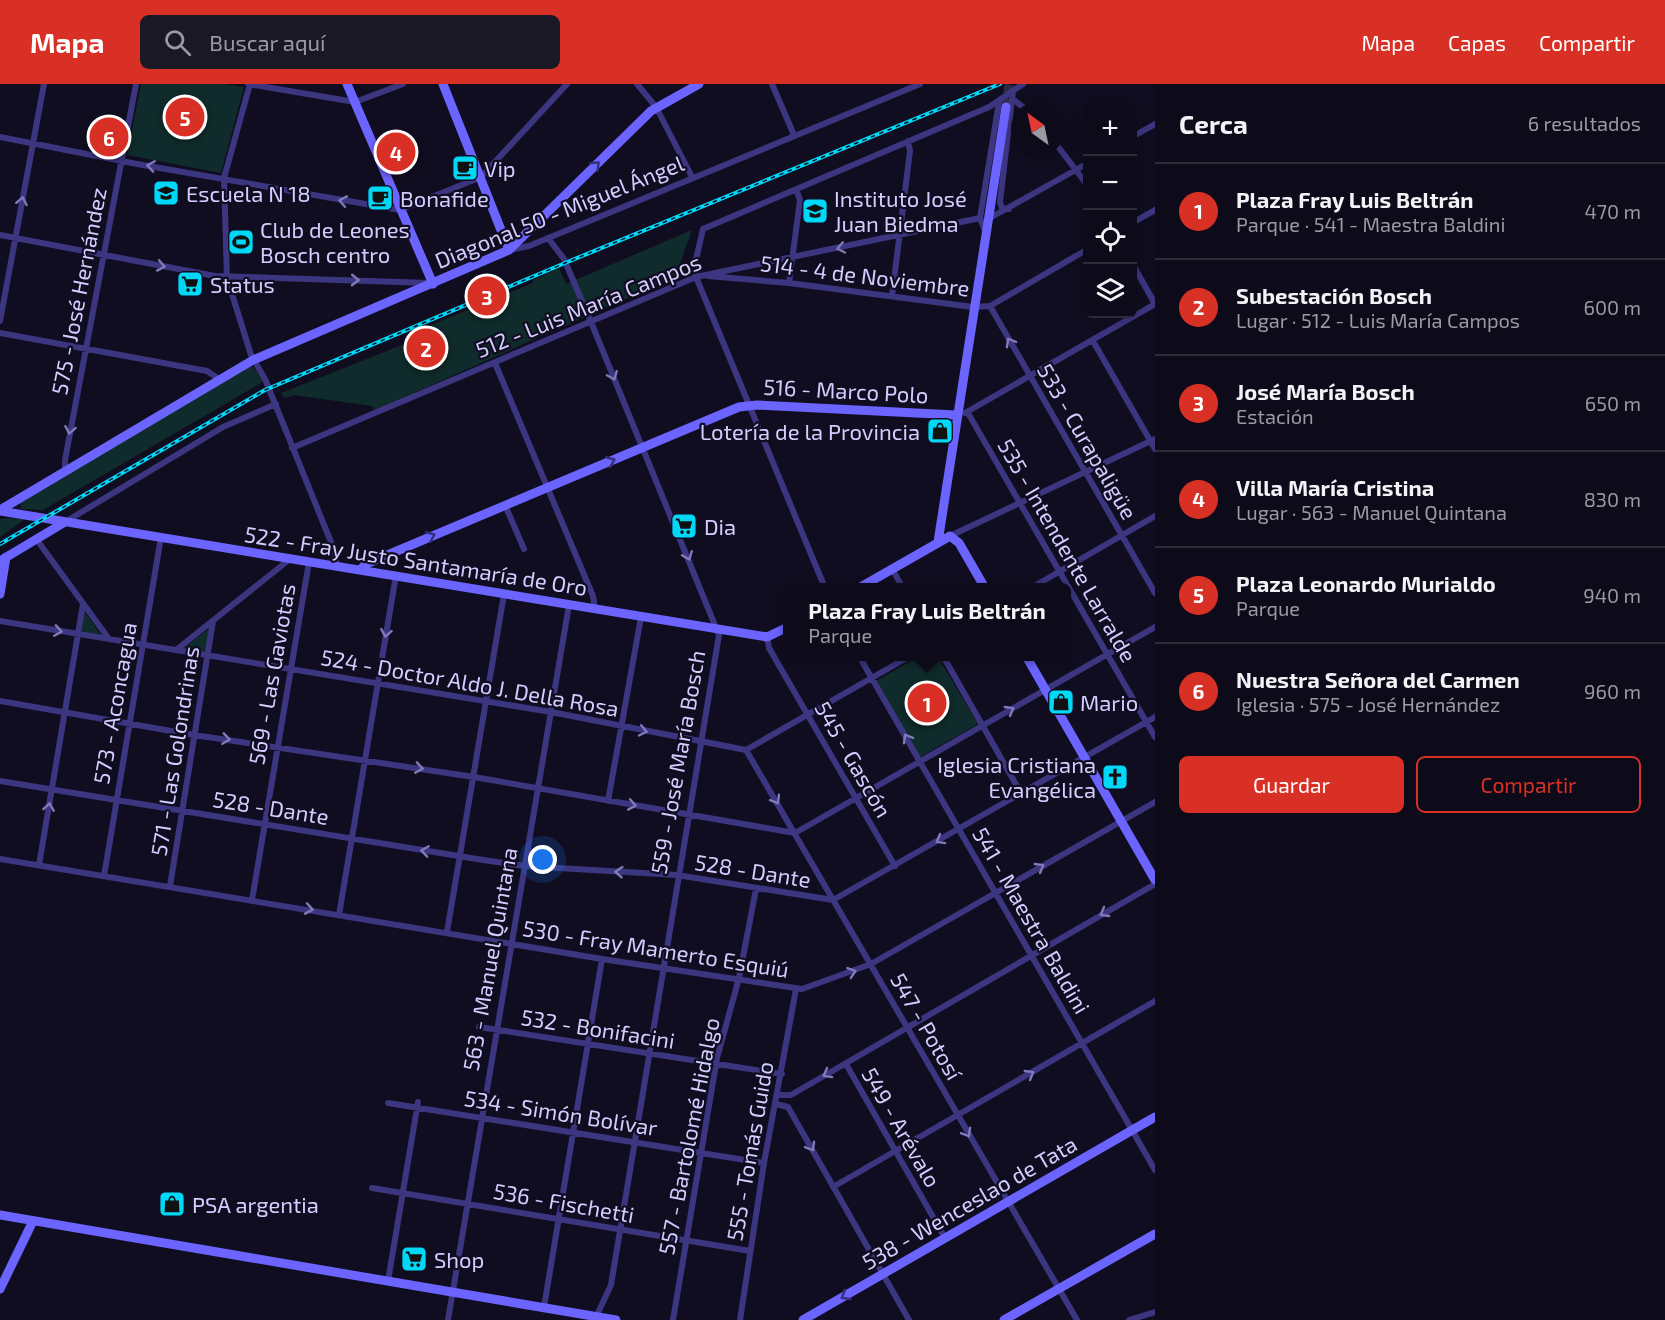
<!DOCTYPE html>
<html lang="es">
<meta charset="utf-8">
<style>
body{margin:0;font-family:"Exo 2",sans-serif;background:#1b1826;color:#f1f3f6}
.controls{position:absolute;right:18px;top:18px;display:grid;overflow:hidden;border-radius:9px;box-shadow:0 3px 15px #0003}
.controls button{width:54px;height:54px;display:grid;place-items:center;padding:0;border:0;border-bottom:2px solid #2d2b38;background:#0d0a19;color:#f1f3f6;font:30px sans-serif}
.compass{position:absolute;left:1011px;top:18px;width:54px;height:54px;border-radius:50%;background:#0d0a19;box-shadow:0 3px 15px #0003;rotate:327deg}
.you{position:absolute;left:543px;top:776px;width:21px;height:21px;margin:-15px;border:4px solid #fff;border-radius:50%;background:#1a73e8;box-shadow:0 0 0 9px #1a73e833}
.badge{display:grid;place-items:center;width:39px;height:39px;border-radius:50%;background:#d93025;color:#fff;font-size:20px;font-weight:700}
.pin{position:absolute;translate:-50% -50%;border:3px solid #fff;box-shadow:0 2px 6px #0006}
.popup{position:absolute;left:783px;top:499px;width:288px;height:78px;box-sizing:border-box;display:grid;place-content:center;border-radius:9px;background:#0d0a19;filter:drop-shadow(0 2px 4px #0005);font-size:20px;white-space:nowrap;color:#9a9aa2}
.popup b{font-size:22px;color:#f1f3f6}
.popup::after{content:'';position:absolute;left:50%;top:100%;margin-left:-12px;border:12px solid transparent;border-top-color:#0d0a19}
.list{margin:0;padding:0;list-style:none}
h2{display:flex;justify-content:space-between;align-items:center;height:78px;margin:0;padding:0 24px;font-size:26px}
h2 small{font-size:20px;font-weight:400;color:#9a9aa2}
.list li{display:grid;grid-template-columns:39px 1fr auto;gap:18px;align-items:center;box-sizing:border-box;height:96px;padding:0 24px;border-top:2px solid #2d2b38}
.list b{display:block;font-size:22px;white-space:nowrap}
.list p{margin:0;font-size:20px;white-space:nowrap;color:#9a9aa2}
.list em{font-size:20px;font-style:normal;color:#9a9aa2}
.actions{display:flex;gap:12px;padding:18px 24px}
.actions a{flex:1;padding:14px 0;border:2px solid #d93025;border-radius:9px;text-align:center;font-size:21px;color:#d93025}
.actions .main{background:#d93025;color:#fff}
.icon{flex:none;width:33px;height:33px;fill:none;stroke:currentColor;stroke-width:2;stroke-linecap:round;stroke-linejoin:round}
.map{position:relative;flex:none;width:1155px;height:1236px;overflow:hidden}
header{display:flex;align-items:center;gap:36px;box-sizing:border-box;height:84px;padding:0 30px;background:#d93025;color:#fff}
header strong{font-size:28px}
nav{display:flex;gap:33px;margin-inline-start:auto;font-size:21px}
.search{width:420px;height:54px;background:#1b1826;display:flex;align-items:center;gap:15px;box-sizing:border-box;padding:0 21px;border-radius:9px;color:#9a9aa2;font-size:22px}
main{display:flex}
aside{flex:1;background:#0d0a19}
.map>svg:first-child{display:block}
.green{fill:#102b2b}
.lines{fill:none;stroke-linecap:round;stroke-linejoin:round}
.secondary-tunnel{stroke:#2e2a42;stroke-width:9;stroke-dasharray:9 4.5;stroke-linecap:butt}
.street{stroke:#3c3681;stroke-width:6}
.secondary{stroke:#6c64ff;stroke-width:9}
.rail-casing{stroke:#00d8f8;stroke-width:4}
.rail{stroke:#110d21;stroke-width:1.5;stroke-dasharray:4.5;stroke-linecap:butt}
.oneway{stroke:#35307a}
.oneway2{stroke:#807aba}
.labels{text-anchor:middle;dominant-baseline:central;stroke-width:4.5;stroke-linejoin:round;paint-order:stroke}
.poi-label{font-size:22px;fill:#d4cdff;stroke:#110d21;text-anchor:start}
.street-label{font-size:22px;fill:#d4cdff;stroke:#110d21}
</style>
<header>
<strong>Mapa</strong>
<div class="search"><svg class="icon" aria-label="search" viewBox="0 0 24 24"><circle cx="10" cy="10" r="6"/><path d="M15 15l6 6"/></svg>Buscar aquí</div>
<nav><a>Mapa</a><a>Capas</a><a>Compartir</a></nav>
</header>
<main>
<div class="map">
<svg width="1155" height="1236" viewBox="0 0 1155 1236">
<rect width="100%" height="100%" fill="#110d21"/>
<!-- green -->
<path class="green" d="M141 0H226L244 3 221 89 127 71Z
M692 146 675 193 375 326 372 322 294 311 285 314 281 309 412 257 423 274 441 266 431 241 533 199V196L559 184 566 200Z
M251 281 263 295 261 299 43 426 21 425 20 418Z
M10 434 25 435 0 453V435Z
M84 527 101 551 81 548Z
M210 544 205 569 181 566Z
M918 573H938L978 640 920 673 876 597Z"/>
<g class="lines">
<!-- secondary-tunnel -->
<path class="secondary-tunnel" d="M1006 23 1009 0"/>
<!-- street -->
<path class="street" d="M248 0 355 18 403 0
M250 0 224 94 227 194 251 271 265 295 335 468 337 482
M637 0 656 23 692 93
M772 0 794 51
M1014 16 1028 27
M0 53 137 80 400 126 481 93 567 0
M1132 53 1155 40
M1056 60 1088 102
M1009 125 1002 124 1000 118 1013 7
M988 135 1088 79
M1132 139 1155 126
M985 147 980 134 999 18
M0 151 215 192 429 199
M548 154 564 175 591 238 719 551 611 1201 595 1235
M509 166 529 162 920 0
M1132 179 1155 220
M708 192 789 199 973 223 990 222 1088 165
M789 199 800 116 796 105
M892 212 910 67 908 57
M990 222 1155 509
M0 237 44 0
M0 249 207 287 219 295
M1093 257 1155 365
M495 279 593 512 595 525
M965 329 1155 220
M968 329 1155 653
M292 364 696 193 980 134
M65 386V376L136 0
M505 421 524 465
M65 438 223 343 276 320
M950 452 1155 355
M37 456 109 555
M892 485 903 504
M825 504 696 193 695 180 703 145 989 23 1023 0
M1031 504 1155 432
M0 537 551 628 746 666 910 572
M767 553 769 564 895 782
M176 566 290 475
M859 572 1155 1086
M943 572 1022 711
M0 617 194 651 474 693 795 749 1155 543
M746 666 1077 1236
M0 697 477 775 524 782 677 791 833 816 1155 633
M608 717 641 533
M0 775 602 875 802 905 871 880 1155 718
M39 781 83 520
M104 792 161 453
M170 802 213 537
M252 816 309 478
M339 831 396 491
M447 848 504 510
M479 943 782 990
M846 980 945 1154
M778 1011H791L1155 800
M388 1019 764 1079
M776 1020 788 1023 909 1236
M833 1103 1155 917
M372 1104 750 1167
M388 1197 418 1018
M544 1223 602 875
M448 1236 569 521
M673 1236 717 974 739 894 756 805
M740 1236 764 1079 796 905
M1129 1236 1155 1228"/>
<!-- secondary -->
<path class="secondary" d="M347 0 433 200
M443 0 509 166
M0 426 253 276 509 166 651 27 699 0
M0 427 767 553 788 543
M938 458 1006 23
M0 477 65 438
M360 486 366 480 739 323 757 321 956 331
M859 504 950 452 959 459 985 504
M0 510 6 473
M1026 572 1155 796
M0 1131 616 1236
M0 1205 33 1137
M803 1236 1155 1033
M1004 1236 1155 1150"/>
<defs>
<path id="rail" d="M0 460 265 306 565 179 1000 0"/>
</defs>
<!-- rail casing -->
<use href="#rail" class="rail-casing"/>
<!-- rail -->
<use href="#rail" class="rail"/>
</g>
<!-- one-way arrows -->
<defs><path id="oneway-chevron" d="M-2-3.5L2.5 0L-2 3.5" fill="none" stroke-width="1.6" stroke-linecap="round" stroke-linejoin="round" transform="scale(1.5)"/></defs>
<g class="oneway">
<use href="#oneway-chevron" transform="translate(596 81) rotate(-44)"/>
<use href="#oneway-chevron" transform="translate(611 377) rotate(-22)"/>
<use href="#oneway-chevron" transform="translate(431 452) rotate(-23)"/>
<use href="#oneway-chevron" transform="translate(845 1212) rotate(150)"/>
</g>
<g class="oneway2">
<use href="#oneway-chevron" transform="translate(151 82) rotate(-171)"/>
<use href="#oneway-chevron" transform="translate(22 117) rotate(-79)"/>
<use href="#oneway-chevron" transform="translate(343 117) rotate(-169)"/>
<use href="#oneway-chevron" transform="translate(841 164) rotate(168)"/>
<use href="#oneway-chevron" transform="translate(161 182) rotate(11)"/>
<use href="#oneway-chevron" transform="translate(355 196) rotate(1)"/>
<use href="#oneway-chevron" transform="translate(1010 258) rotate(-120)"/>
<use href="#oneway-chevron" transform="translate(613 292) rotate(67)"/>
<use href="#oneway-chevron" transform="translate(70 346) rotate(100)"/>
<use href="#oneway-chevron" transform="translate(688 472) rotate(68)"/>
<use href="#oneway-chevron" transform="translate(58 547) rotate(9)"/>
<use href="#oneway-chevron" transform="translate(386 549) rotate(100)"/>
<use href="#oneway-chevron" transform="translate(1010 626) rotate(-30)"/>
<use href="#oneway-chevron" transform="translate(643 647) rotate(12)"/>
<use href="#oneway-chevron" transform="translate(907 654) rotate(-120)"/>
<use href="#oneway-chevron" transform="translate(226 655) rotate(8)"/>
<use href="#oneway-chevron" transform="translate(419 684) rotate(9)"/>
<use href="#oneway-chevron" transform="translate(776 716) rotate(59)"/>
<use href="#oneway-chevron" transform="translate(632 721) rotate(11)"/>
<use href="#oneway-chevron" transform="translate(49 723) rotate(-81)"/>
<use href="#oneway-chevron" transform="translate(940 756) rotate(151)"/>
<use href="#oneway-chevron" transform="translate(425 767) rotate(-171)"/>
<use href="#oneway-chevron" transform="translate(1040 783) rotate(-30)"/>
<use href="#oneway-chevron" transform="translate(619 788) rotate(-176)"/>
<use href="#oneway-chevron" transform="translate(309 825) rotate(10)"/>
<use href="#oneway-chevron" transform="translate(1104 829) rotate(150)"/>
<use href="#oneway-chevron" transform="translate(852 888) rotate(-19)"/>
<use href="#oneway-chevron" transform="translate(827 990) rotate(151)"/>
<use href="#oneway-chevron" transform="translate(1030 990) rotate(-30)"/>
<use href="#oneway-chevron" transform="translate(967 1049) rotate(60)"/>
<use href="#oneway-chevron" transform="translate(811 1063) rotate(60)"/>
</g>
<!-- icons -->
<defs>
<symbol id="cafe-square" viewBox="-11 -11 22 22"><rect x="-9" y="-9" width="18" height="18" rx="4" fill="#00d8f8" stroke="#110d21"/><path d="M-5.5-4.5H6V0H3Q3 3.5 0 3.5H-2.5Q-5.5 3.5-5.5 0ZM3-3.2v2h1.7v-2ZM-6 4.5H4V6H-6Z" fill="#111"/></symbol>
<symbol id="school-square" viewBox="-11 -11 22 22"><rect x="-9" y="-9" width="18" height="18" rx="4" fill="#00d8f8" stroke="#110d21"/><path d="M0-5L7-2L0 1L-7-2ZM-4 1L0 2.5L4 1V4Q0 6-4 4Z" fill="#111"/></symbol>
<symbol id="university-square" viewBox="-11 -11 22 22"><rect x="-9" y="-9" width="18" height="18" rx="4" fill="#00d8f8" stroke="#110d21"/><path d="M0-5L7-2L0 1L-7-2ZM-4 1L0 2.5L4 1V4Q0 6-4 4Z" fill="#111"/></symbol>
<symbol id="stadium-square" viewBox="-11 -11 22 22"><rect x="-9" y="-9" width="18" height="18" rx="4" fill="#00d8f8" stroke="#110d21"/><path d="M0-5a6.5 5 0 1 0 0 10a6.5 5 0 1 0 0-10ZM-3.5-1.8h7v3.6h-7Z" fill="#111"/></symbol>
<symbol id="supermarket-square" viewBox="-11 -11 22 22"><rect x="-9" y="-9" width="18" height="18" rx="4" fill="#00d8f8" stroke="#110d21"/><path d="M-6-5.5h2.5l.6 2H6L4.5 2H-2.5L-4.4-4H-6ZM-1.5 3.2a1.3 1.3 0 1 0 .1 0ZM3 3.2a1.3 1.3 0 1 0 .1 0Z" fill="#111"/></symbol>
<symbol id="shop-square" viewBox="-11 -11 22 22"><rect x="-9" y="-9" width="18" height="18" rx="4" fill="#00d8f8" stroke="#110d21"/><path d="M-5-2.5h2.3a2.7 3.5 0 0 1 5.4 0H5L5.5 6h-11ZM-1.5-2.5h3a1.5 2.3 0 0 0-3 0Z" fill="#111"/></symbol>
<symbol id="church-square" viewBox="-11 -11 22 22"><rect x="-9" y="-9" width="18" height="18" rx="4" fill="#00d8f8" stroke="#110d21"/><path d="M-1.2-6h2.4v3.5h3.3v2.4h-3.3V6h-2.4V-.1h-3.3v-2.4h3.3Z" fill="#111"/></symbol>
</defs>
<g fill-rule="evenodd">
<use href="#cafe-square" x="450" y="69" width="30" height="30"/>
<use href="#school-square" x="151" y="94" width="30" height="30"/>
<use href="#cafe-square" x="365" y="99" width="30" height="30"/>
<use href="#university-square" x="800" y="112" width="30" height="30"/>
<use href="#stadium-square" x="226" y="143" width="30" height="30"/>
<use href="#supermarket-square" x="175" y="185" width="30" height="30"/>
<use href="#shop-square" x="925" y="332" width="30" height="30"/>
<use href="#supermarket-square" x="669" y="427" width="30" height="30"/>
<use href="#shop-square" x="1046" y="603" width="30" height="30"/>
<use href="#church-square" x="1100" y="678" width="30" height="30"/>
<use href="#shop-square" x="157" y="1105" width="30" height="30"/>
<use href="#supermarket-square" x="399" y="1160" width="30" height="30"/>
</g>
<g class="labels">
<!-- poi labels -->
<g class="poi-label">
<text x="484" y="84">Vip</text>
<text x="186" y="109">Escuela N 18</text>
<text x="400" y="114">Bonafide</text>
<text x="834" y="114">Instituto José<tspan x="834" dy="25">Juan Biedma</tspan></text>
<text x="260" y="145">Club de Leones<tspan x="260" dy="25">Bosch centro</tspan></text>
<text x="210" y="200">Status</text>
<text x="920" y="347" text-anchor="end">Lotería de la Provincia</text>
<text x="704" y="442">Dia</text>
<text x="1080" y="618">Mario</text>
<text x="1096" y="680" text-anchor="end">Iglesia Cristiana<tspan x="1096" dy="25">Evangélica</tspan></text>
<text x="192" y="1120">PSA argentia</text>
<text x="434" y="1175">Shop</text>
</g>
<!-- street labels -->
<g class="street-label">
<text transform="translate(559 127) rotate(-22)">Diagonal 50 - Miguel Ángel</text>
<text transform="translate(865 191) rotate(7)">514 - 4 de Noviembre</text>
<text transform="translate(78 207) rotate(-79)">575 - José Hernández</text>
<text transform="translate(588 221) rotate(-22)">512 - Luis María Campos</text>
<text transform="translate(846 306) rotate(3)">516 - Marco Polo</text>
<text transform="translate(1088 357) rotate(60)">533 - Curapaligüe</text>
<text transform="translate(1068 466) rotate(60)">535 - Intendente Larralde</text>
<text transform="translate(416 476) rotate(9)">522 - Fray Justo Santamaría de Oro</text>
<text transform="translate(271 590) rotate(-80)">569 - Las Gaviotas</text>
<text transform="translate(470 598) rotate(10)">524 - Doctor Aldo J. Della Rosa</text>
<text transform="translate(114 619) rotate(-80)">573 - Aconcagua</text>
<text transform="translate(174 667) rotate(-81)">571 - Las Golondrinas</text>
<text transform="translate(854 675) rotate(60)">545 - Gascón</text>
<text transform="translate(677 678) rotate(-80)">559 - José María Bosch</text>
<text transform="translate(271 723) rotate(9)">528 - Dante</text>
<text transform="translate(753 786) rotate(9)">528 - Dante</text>
<text transform="translate(1032 836) rotate(60)">541 - Maestra Baldini</text>
<text transform="translate(656 864) rotate(9)">530 - Fray Mamerto Esquiú</text>
<text transform="translate(489 875) rotate(-80)">563 - Manuel Quintana</text>
<text transform="translate(927 942) rotate(60)">547 - Potosí</text>
<text transform="translate(598 944) rotate(9)">532 - Bonifacini</text>
<text transform="translate(561 1028) rotate(9)">534 - Simón Bolívar</text>
<text transform="translate(902 1043) rotate(60)">549 - Arévalo</text>
<text transform="translate(688 1052) rotate(-79)">557 - Bartolomé Hidalgo</text>
<text transform="translate(749 1067) rotate(-80)">555 - Tomás Guido</text>
<text transform="translate(564 1118) rotate(10)">536 - Fischetti</text>
<text transform="translate(969 1118) rotate(-30)">538 - Wenceslao de Tata</text>
</g>
</g>
</svg>
<div class="controls">
<button>+</button>
<button>−</button>
<button><svg class="icon" aria-label="locate" viewBox="0 0 24 24"><circle cx="12" cy="12" r="6"/><path d="M12 2v4M12 18v4M2 12h4M18 12h4"/></svg></button>
<button><svg class="icon" aria-label="layers" viewBox="0 0 24 24"><path d="M12 4l9 5-9 5-9-5zM3 14l9 5 9-5"/></svg></button>
</div>
<svg class="compass" viewBox="-18 -18 36 36"><path d="M0-13l5 13h-10z" fill="#e53935"/><path d="M0 13l5-13h-10z" fill="#9a9aa2"/></svg>
<div class="you"></div>
<div class="pin badge" style="left:927px;top:619px">1</div>
<div class="popup"><b>Plaza Fray Luis Beltrán</b>Parque</div>
<div class="pin badge" style="left:426px;top:264px">2</div>
<div class="pin badge" style="left:487px;top:212px">3</div>
<div class="pin badge" style="left:396px;top:68px">4</div>
<div class="pin badge" style="left:185px;top:33px">5</div>
<div class="pin badge" style="left:109px;top:53px">6</div>
</div>
<aside>
<h2>Cerca<small>6 resultados</small></h2>
<ul class="list">
<li><span class="badge">1</span><div><b>Plaza Fray Luis Beltrán</b><p>Parque · 541 - Maestra Baldini</p></div><em>470 m</em></li>
<li><span class="badge">2</span><div><b>Subestación Bosch</b><p>Lugar · 512 - Luis María Campos</p></div><em>600 m</em></li>
<li><span class="badge">3</span><div><b>José María Bosch</b><p>Estación</p></div><em>650 m</em></li>
<li><span class="badge">4</span><div><b>Villa María Cristina</b><p>Lugar · 563 - Manuel Quintana</p></div><em>830 m</em></li>
<li><span class="badge">5</span><div><b>Plaza Leonardo Murialdo</b><p>Parque</p></div><em>940 m</em></li>
<li><span class="badge">6</span><div><b>Nuestra Señora del Carmen</b><p>Iglesia · 575 - José Hernández</p></div><em>960 m</em></li>
</ul>
<div class="actions"><a class="main">Guardar</a><a>Compartir</a></div>
</aside>
</main>
